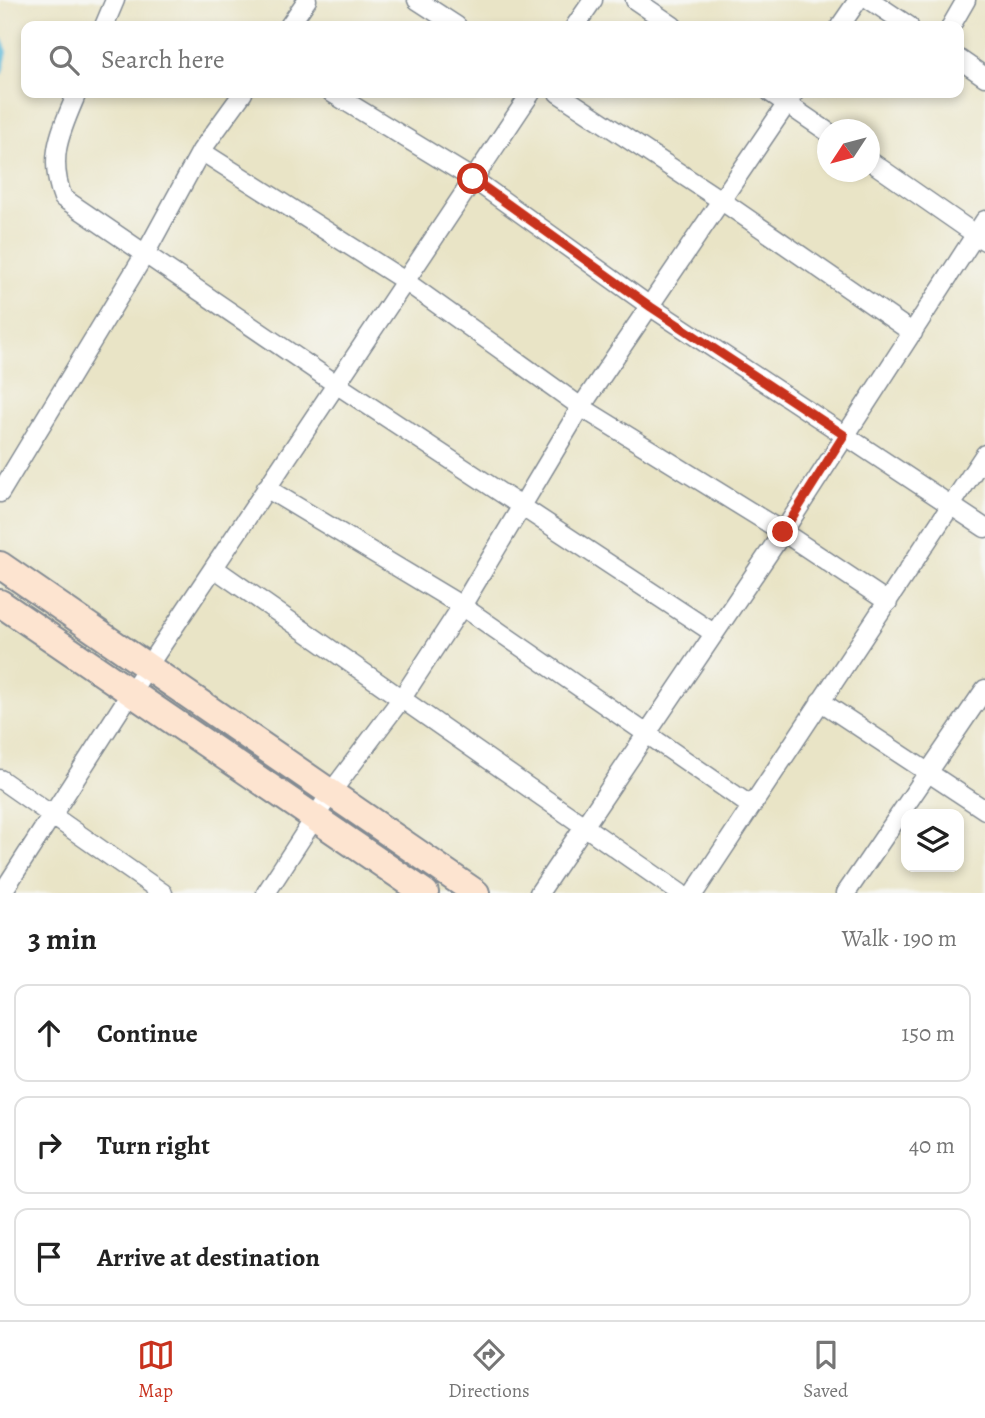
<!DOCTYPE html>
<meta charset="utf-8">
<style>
body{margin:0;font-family:Alegreya,serif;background:#f6f6f6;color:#222}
.controls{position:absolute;right:21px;bottom:21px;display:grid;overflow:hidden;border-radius:14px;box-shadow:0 4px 10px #0003}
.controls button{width:63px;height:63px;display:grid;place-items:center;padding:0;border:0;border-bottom:2px solid #e0e0e0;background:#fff;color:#222;font:35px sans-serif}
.compass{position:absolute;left:817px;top:119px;width:63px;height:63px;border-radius:50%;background:#fff;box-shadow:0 4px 10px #0003;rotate:234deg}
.stop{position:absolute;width:21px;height:21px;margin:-16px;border:5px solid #c8321e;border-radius:50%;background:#fff}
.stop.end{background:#c8321e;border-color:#fff;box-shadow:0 2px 7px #0008}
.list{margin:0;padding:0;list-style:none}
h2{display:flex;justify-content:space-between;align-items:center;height:91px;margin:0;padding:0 28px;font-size:30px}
h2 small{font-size:23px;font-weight:400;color:#767676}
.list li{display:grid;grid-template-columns:46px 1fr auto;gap:21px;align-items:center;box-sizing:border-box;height:98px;margin:0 14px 14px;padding:0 14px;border:2px solid #e0e0e0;border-radius:14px}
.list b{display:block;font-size:26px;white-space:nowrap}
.list em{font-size:23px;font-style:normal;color:#767676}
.icon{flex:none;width:38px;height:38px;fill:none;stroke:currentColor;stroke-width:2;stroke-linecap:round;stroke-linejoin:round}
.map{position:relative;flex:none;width:985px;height:893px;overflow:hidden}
.search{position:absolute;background:#fff;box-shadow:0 4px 10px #0003;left:21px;right:21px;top:21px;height:77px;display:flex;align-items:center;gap:18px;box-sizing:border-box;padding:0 24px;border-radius:14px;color:#767676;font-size:26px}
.sheet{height:427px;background:#fff}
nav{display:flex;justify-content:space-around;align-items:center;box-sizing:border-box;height:98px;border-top:2px solid #e0e0e0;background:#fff;font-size:19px;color:#767676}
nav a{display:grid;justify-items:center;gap:4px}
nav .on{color:#c8321e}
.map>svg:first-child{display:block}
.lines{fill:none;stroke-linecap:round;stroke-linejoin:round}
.stream{stroke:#59b8d8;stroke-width:6}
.street-casing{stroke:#828a92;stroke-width:21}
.secondary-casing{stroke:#828a92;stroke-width:30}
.street{stroke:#fff;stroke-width:18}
.secondary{stroke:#fde4d0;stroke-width:26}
.route{stroke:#c8321e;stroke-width:9}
</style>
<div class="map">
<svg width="985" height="893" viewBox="0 0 985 893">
<rect width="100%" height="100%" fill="#f6f6f2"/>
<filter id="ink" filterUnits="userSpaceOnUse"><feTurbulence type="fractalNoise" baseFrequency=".0143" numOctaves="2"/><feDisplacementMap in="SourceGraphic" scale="14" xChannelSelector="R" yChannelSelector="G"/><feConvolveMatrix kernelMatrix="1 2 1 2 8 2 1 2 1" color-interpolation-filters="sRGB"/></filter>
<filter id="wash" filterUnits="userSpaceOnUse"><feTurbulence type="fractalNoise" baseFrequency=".00686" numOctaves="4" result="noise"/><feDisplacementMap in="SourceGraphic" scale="28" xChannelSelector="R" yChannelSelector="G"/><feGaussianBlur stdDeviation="1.57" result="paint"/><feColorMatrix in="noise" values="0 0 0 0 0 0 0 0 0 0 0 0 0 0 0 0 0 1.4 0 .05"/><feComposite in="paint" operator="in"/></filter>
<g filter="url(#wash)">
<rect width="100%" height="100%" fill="#e9e4c6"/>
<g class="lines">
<!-- stream -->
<path class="stream" d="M0 40 5 52 0 72"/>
</g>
</g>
<g filter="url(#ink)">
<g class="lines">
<defs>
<path id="street" d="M417 0 457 26
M635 0 673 26
M870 0 909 26
M104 26 115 0
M289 26 307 0
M575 26 593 0
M840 26 858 0
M951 26 966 0
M959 59 985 77
M77 93C61 131 47 157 63 198L336 384 712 632
M332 93 473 179 651 307 985 528
M558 93 722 201 913 333
M771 93 828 132
M201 151 405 281 581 407 783 532 888 602
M870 161 985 241
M266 488 462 606 751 806
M0 493 145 254 201 151 243 93
M214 568 680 893
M820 701 985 810
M0 779 163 893
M2 893 148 666 531 93
M266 893 332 791 402 698 462 606 581 407 794 93
M539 893 783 532 985 220
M694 893 985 454
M846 893 985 689"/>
<path id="secondary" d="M0 565 476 893
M0 603 425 893"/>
</defs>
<!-- street casing -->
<use href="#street" class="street-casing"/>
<!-- secondary casing -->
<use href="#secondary" class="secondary-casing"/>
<!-- street -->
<use href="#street" class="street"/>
<!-- secondary -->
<use href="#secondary" class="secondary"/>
</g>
</g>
<g class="lines" filter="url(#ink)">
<!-- route -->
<path class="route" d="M473 179 651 307 844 435 783 532"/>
</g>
</svg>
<div class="controls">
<button><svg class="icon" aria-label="layers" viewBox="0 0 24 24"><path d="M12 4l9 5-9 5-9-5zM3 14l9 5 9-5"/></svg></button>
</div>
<svg class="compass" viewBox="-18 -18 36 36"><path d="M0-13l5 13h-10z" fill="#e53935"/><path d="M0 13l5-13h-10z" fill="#767676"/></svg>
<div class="stop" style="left:473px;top:179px"></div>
<div class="stop end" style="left:783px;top:532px"></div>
<div class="search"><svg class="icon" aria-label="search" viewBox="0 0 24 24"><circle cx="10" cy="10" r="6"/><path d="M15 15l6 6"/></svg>Search here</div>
</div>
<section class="sheet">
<h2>3 min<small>Walk · 190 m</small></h2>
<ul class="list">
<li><svg class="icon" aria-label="ahead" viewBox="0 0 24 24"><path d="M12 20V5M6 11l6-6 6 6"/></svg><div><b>Continue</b></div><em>150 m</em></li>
<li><svg class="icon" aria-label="right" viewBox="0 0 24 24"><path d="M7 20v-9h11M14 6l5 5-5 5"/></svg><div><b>Turn right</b></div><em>40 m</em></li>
<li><svg class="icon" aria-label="arrive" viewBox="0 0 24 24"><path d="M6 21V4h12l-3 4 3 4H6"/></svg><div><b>Arrive at destination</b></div></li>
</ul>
</section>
<nav>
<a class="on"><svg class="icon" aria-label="map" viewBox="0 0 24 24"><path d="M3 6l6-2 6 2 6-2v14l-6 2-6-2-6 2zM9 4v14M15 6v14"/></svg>Map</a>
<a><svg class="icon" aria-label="directions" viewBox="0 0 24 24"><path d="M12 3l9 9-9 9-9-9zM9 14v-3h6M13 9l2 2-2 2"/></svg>Directions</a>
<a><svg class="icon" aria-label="saved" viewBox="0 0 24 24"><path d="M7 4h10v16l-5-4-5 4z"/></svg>Saved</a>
</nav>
